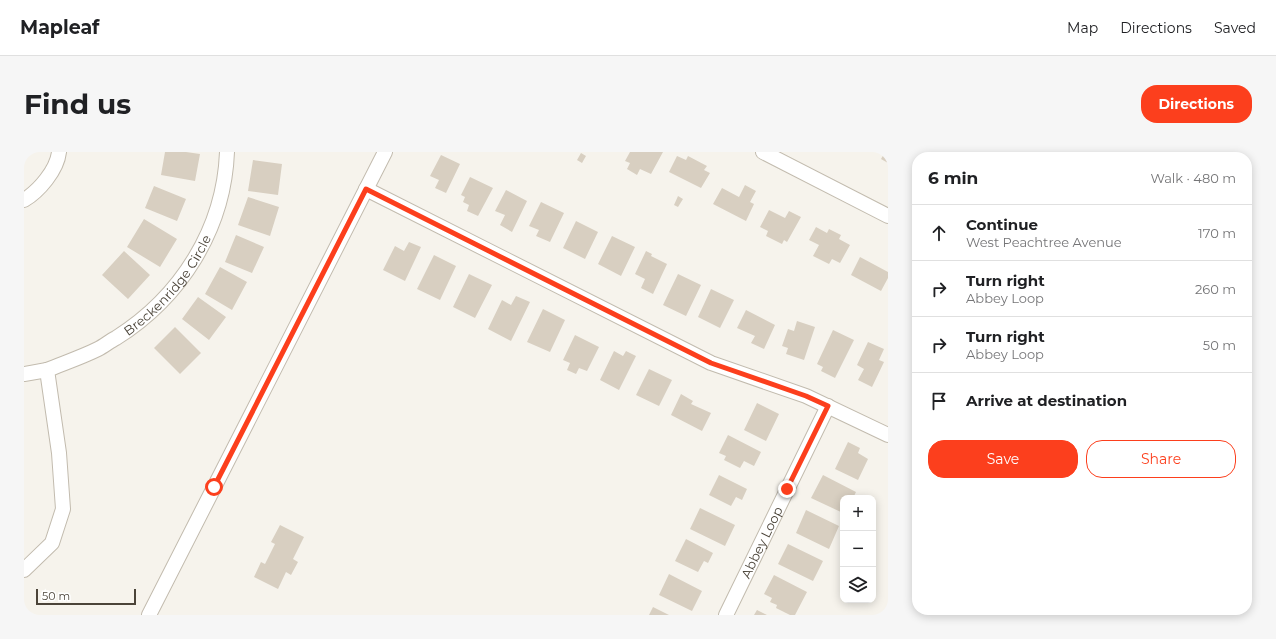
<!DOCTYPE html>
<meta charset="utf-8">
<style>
body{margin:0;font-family:Montserrat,sans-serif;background:#f6f6f6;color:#202124}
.controls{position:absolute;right:12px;bottom:12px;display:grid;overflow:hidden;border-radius:8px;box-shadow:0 2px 10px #0003}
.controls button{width:36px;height:36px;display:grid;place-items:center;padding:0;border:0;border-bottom:1px solid #e0e0e0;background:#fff;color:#202124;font:20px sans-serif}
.scale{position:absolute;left:12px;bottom:10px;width:100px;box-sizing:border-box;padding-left:4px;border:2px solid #4b4439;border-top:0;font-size:11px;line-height:14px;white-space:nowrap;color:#4b4439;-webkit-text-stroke:3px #fff;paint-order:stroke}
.stop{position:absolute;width:12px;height:12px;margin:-9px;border:3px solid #fc3f1d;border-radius:50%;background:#fff}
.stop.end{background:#fc3f1d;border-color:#fff;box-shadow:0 1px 4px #0008}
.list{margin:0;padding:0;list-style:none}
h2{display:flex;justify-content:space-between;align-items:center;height:52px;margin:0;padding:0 16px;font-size:17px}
h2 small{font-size:13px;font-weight:400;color:#757577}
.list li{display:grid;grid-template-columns:26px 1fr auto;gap:12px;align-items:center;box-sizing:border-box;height:56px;padding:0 16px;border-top:1px solid #e0e0e0}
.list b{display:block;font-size:15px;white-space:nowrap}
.list p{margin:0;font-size:13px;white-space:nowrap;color:#757577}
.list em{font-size:13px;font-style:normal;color:#757577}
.actions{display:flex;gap:8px;padding:12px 16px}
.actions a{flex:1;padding:9px 0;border:1px solid #fc3f1d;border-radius:16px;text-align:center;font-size:14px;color:#fc3f1d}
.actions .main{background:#fc3f1d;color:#fff}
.icon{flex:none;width:22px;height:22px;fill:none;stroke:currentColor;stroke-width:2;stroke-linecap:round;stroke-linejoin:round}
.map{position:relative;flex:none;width:864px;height:463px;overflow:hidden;border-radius:16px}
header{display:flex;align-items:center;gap:24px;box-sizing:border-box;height:56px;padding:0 20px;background:#fff;border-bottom:1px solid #e0e0e0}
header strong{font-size:19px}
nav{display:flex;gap:22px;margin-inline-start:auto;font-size:14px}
.intro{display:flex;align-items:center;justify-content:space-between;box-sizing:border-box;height:96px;padding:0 24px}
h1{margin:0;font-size:28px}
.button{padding:10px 18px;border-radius:16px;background:#fc3f1d;color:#fff;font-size:14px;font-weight:700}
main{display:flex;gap:24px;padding:0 24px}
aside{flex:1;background:#fff;border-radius:16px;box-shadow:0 2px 10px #0003}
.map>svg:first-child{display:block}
.building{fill:#d8cfc1}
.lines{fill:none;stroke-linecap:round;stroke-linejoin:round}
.minor-casing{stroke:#c2bbae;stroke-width:16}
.minor{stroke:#fff;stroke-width:14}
.route{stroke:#fc3f1d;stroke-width:5}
.labels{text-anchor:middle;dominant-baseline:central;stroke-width:3;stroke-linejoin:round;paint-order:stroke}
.street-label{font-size:13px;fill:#4b4439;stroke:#fff}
</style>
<header>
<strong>Mapleaf</strong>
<nav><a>Map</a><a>Directions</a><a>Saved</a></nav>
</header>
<div class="intro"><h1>Find us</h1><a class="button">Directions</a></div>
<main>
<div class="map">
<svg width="864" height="463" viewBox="0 0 864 463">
<rect width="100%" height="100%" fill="#f6f3ec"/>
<!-- building -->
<path class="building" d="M141 0H162L176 2 171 29 137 23Z
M606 0H639L627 22 616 17 613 23 603 17 606 11 601 9Z
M861 0H864V11L857 7Z
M557 1 562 4 558 11 553 8Z
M417 3 436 12 422 41 411 36 415 28 406 24Z
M653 4 662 8 664 4 683 14 680 18 686 21 677 36 645 20Z
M229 8 258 12 254 43 224 39Z
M446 25 469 36 454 64 443 59 445 53 439 50 441 45 437 43Z
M721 33 732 39 726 50 730 52 722 69 689 52 698 36 715 45Z
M130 34 162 47 153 69 121 56Z
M482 38 503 49 488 80 476 73 481 63 471 59Z
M654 44 659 47 654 55 650 53Z
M224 45 255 55 246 84 214 73Z
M517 50 540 61 526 90 512 84 515 78 505 74Z
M745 58 761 66 765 59 777 65 763 90 760 88 758 92 742 84 744 79 736 75Z
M120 67 153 87 136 115 103 95Z
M552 69 574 80 561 107 539 96Z
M792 75 803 81 805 77 817 83 815 87 826 93 816 111 808 107 805 112 789 104 795 93 785 88Z
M212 83 240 95 228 121 201 110Z
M588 84 611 95 597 124 574 112Z
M385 90 397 95 381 129 359 118 371 94 380 99Z
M100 99 126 123 104 147 78 123Z
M622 99 628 102 627 104 643 112 629 142 617 136 621 127 611 122Z
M410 103 432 114 416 148 393 137Z
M836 105 864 120V126L857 139 827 123Z
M196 115 223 130 208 158 181 142Z
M445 122 468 133 451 166 429 155Z
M654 122 677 133 662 164 639 153Z
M687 137 710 148 696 176 674 165Z
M492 144 506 150 487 189 464 177 478 148 487 153Z
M174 145 202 165 185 188 158 167Z
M519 157 541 168 526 200 503 190Z
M722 158 751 173 740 197 727 191 731 184 713 176Z
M773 169 791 175 780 208 762 202 764 196 758 194 764 177 770 179Z
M151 175 177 201 156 222 130 196Z
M809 178 830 188 811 226 797 219 799 215 793 212Z
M551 183 575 195 563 219 555 216 552 222 543 218 546 211 539 208Z
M844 190 860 197 855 208 860 210 848 235 834 228 840 217 833 213Z
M590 199 599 204 602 199 612 204 595 238 576 228Z
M625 217 648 228 635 254 612 243Z
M657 242 669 249 667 252 687 261 678 279 647 263Z
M733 251 755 262 742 289 720 278Z
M704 283 737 300 730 314 720 309 716 316 700 308 702 304 695 301Z
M824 290 836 296 834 301 844 307 834 328 811 317Z
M695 323 723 337 718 348 712 345 707 354 685 343Z
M799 323 832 340 829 346H819V361L787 346Z
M676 356 711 373 701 394 666 377Z
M782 358 815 374 805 397 772 381Z
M256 373 280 385 269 407 274 410 267 423 262 420 254 437 230 425 237 410 241 412 251 392 247 390Z
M662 387 689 401 684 411 680 409 674 420 651 409Z
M764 392 799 409 789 429 754 412Z
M645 422 678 439 668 459 635 443Z
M750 423 783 440 771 463H766L752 456 753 453 746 450 748 446 740 442Z
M629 455 645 463H625Z
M733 458 743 463H730Z"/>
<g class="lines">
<defs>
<g id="minor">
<path d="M739 0 864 64"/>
<path d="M342 37 687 211 782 244 864 283"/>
<path d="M0 48C15 39 33 18 35 0"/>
<path id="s1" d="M23 218C40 211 58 205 74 197 80 194 86 189 92 186 157 145 200 77 203 0"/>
<path d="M0 222 23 218 35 301 39 357 28 391 0 418"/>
<path d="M125 463 361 0"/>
<path id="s2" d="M702 463 804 254"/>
</g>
</defs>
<!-- minor casing -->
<use href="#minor" class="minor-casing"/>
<!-- minor -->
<use href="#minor" class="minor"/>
</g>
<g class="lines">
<!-- route -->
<path class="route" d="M190 335 342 37 687 211 782 244 804 254 763 337"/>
</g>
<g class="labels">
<!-- street labels -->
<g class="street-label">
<text stroke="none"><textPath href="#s1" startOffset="151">Breckenridge Circle</textPath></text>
<text stroke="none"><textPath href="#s2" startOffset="81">Abbey Loop</textPath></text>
</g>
</g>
</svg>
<div class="controls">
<button>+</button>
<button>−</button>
<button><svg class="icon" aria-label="layers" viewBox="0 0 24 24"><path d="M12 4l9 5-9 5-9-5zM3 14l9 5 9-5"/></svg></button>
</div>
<div class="scale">50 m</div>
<div class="stop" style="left:190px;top:335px"></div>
<div class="stop end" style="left:763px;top:337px"></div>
</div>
<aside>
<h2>6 min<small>Walk · 480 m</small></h2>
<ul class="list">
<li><svg class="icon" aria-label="ahead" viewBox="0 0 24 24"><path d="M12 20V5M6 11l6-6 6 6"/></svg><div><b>Continue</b><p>West Peachtree Avenue</p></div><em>170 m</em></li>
<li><svg class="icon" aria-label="right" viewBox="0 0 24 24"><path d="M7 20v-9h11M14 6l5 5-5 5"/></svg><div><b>Turn right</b><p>Abbey Loop</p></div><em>260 m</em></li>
<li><svg class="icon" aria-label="right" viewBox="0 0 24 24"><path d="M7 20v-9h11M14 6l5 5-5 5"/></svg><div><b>Turn right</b><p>Abbey Loop</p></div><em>50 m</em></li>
<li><svg class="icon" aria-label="arrive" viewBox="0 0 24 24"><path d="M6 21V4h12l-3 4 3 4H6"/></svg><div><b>Arrive at destination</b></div></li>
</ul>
<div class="actions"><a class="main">Save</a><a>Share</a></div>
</aside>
</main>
